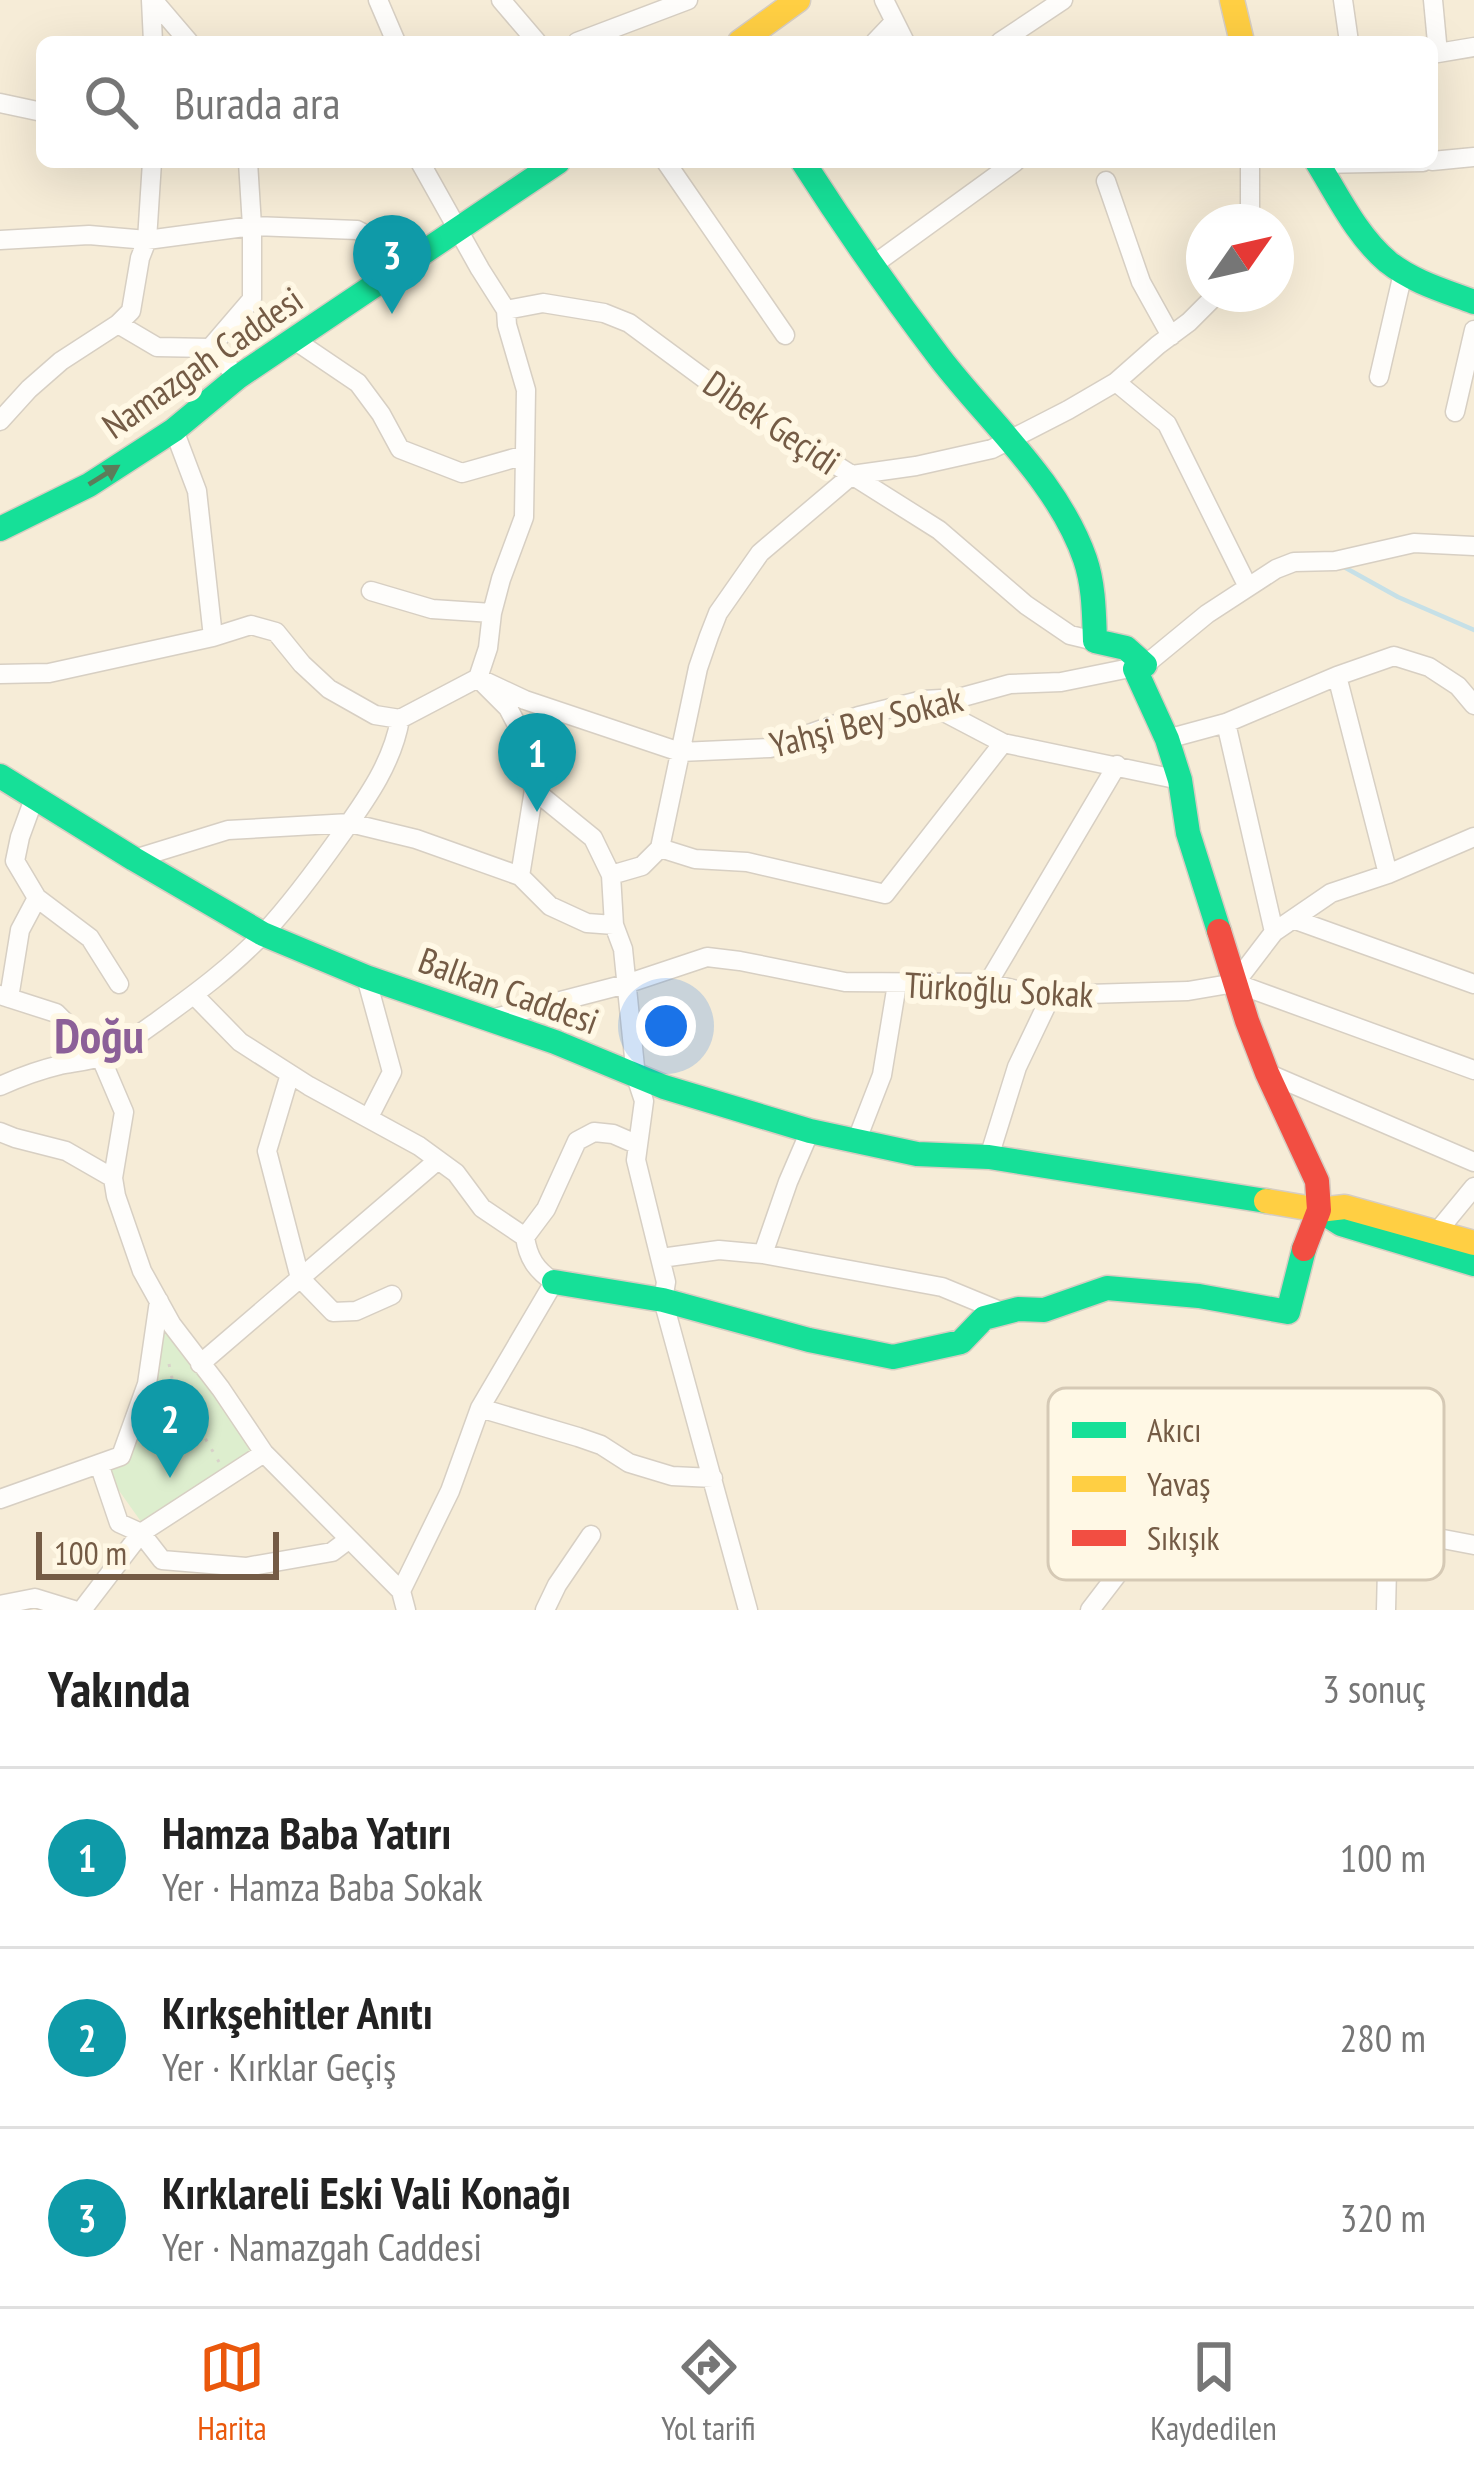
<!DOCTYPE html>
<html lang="tr">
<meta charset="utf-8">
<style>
body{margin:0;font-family:"PT Sans Narrow",sans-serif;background:#f2f2f2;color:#222}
.compass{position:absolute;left:1186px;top:204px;width:108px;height:108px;border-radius:50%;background:#fff;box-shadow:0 12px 48px #0002;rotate:56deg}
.scale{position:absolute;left:36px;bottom:30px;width:243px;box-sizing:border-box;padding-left:12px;border:6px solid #745b45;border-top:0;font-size:33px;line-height:42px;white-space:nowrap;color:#745b45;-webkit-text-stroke:9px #fff8e5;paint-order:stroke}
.you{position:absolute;left:666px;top:1026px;width:42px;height:42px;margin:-30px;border:9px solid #fff;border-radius:50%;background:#1a73e8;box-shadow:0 0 0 18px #1a73e833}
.badge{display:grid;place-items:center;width:78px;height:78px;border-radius:50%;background:#ea580c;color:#fff;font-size:39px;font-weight:700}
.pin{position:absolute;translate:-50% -99px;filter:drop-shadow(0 3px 6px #0008)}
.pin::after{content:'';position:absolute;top:63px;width:42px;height:36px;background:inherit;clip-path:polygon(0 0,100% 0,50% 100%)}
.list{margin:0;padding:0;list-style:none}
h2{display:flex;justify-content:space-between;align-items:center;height:156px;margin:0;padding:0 48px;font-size:51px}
h2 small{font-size:39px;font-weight:400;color:#767676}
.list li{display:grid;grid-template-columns:78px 1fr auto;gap:36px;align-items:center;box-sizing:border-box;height:180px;padding:0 48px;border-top:3px solid #e0e0e0}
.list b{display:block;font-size:45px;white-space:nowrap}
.list p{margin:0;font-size:39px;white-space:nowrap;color:#767676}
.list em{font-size:39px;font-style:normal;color:#767676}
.icon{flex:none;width:66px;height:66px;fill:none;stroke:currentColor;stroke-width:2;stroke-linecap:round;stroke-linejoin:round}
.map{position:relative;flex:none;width:1474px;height:1610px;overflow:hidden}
.search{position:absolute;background:#fff;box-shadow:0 12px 48px #0002;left:36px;right:36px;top:36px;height:132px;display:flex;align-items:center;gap:30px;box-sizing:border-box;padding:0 42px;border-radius:18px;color:#767676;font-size:45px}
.sheet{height:696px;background:#fff}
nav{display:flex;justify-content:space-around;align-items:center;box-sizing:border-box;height:168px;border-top:3px solid #e0e0e0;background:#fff;font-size:33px;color:#767676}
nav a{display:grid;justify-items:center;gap:6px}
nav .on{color:#ea580c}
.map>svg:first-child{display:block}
.residential{fill:#f6ecd7;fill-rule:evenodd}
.green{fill:#ddeece}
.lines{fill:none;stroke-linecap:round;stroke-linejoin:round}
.stream{stroke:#c6e0e7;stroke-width:4.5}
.street-casing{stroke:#d7cfc3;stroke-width:21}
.fast-casing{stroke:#d6cdc2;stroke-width:27}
.slow-casing{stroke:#d6cdc2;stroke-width:27}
.jam-casing{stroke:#d6cdc2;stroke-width:27}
.path{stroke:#d9d2ca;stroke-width:3;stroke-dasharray:3 9;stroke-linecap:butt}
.street{stroke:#fefdfb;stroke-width:18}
.fast{stroke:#16e098;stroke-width:24}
.slow{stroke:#ffcf43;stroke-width:24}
.jam{stroke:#f24e42;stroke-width:24}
.oneway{fill:#5c7c5a}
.labels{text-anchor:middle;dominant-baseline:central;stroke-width:12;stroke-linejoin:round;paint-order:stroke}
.street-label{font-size:36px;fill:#745b45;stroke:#fff8e5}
.district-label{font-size:48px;font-weight:bold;fill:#8c6098;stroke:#fff8e5}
.key{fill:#fff8e5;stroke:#d5c9b5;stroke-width:3}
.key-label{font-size:33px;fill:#745b45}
</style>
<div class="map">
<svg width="1474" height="1610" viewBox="0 0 1474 1610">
<rect width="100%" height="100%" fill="#f6f2e5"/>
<!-- residential -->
<path class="residential" d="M0 0H1474V1610H0ZM42 42H1432V162H42ZM1204 222H1276V294H1204Z"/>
<!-- green -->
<path class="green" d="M172 1325 259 1444 142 1523 103 1468 130 1452 159 1335Z"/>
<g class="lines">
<!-- stream -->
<path class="stream" d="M1344 567 1398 597 1474 630"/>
<defs>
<path id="street" d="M151 0 153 42
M153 0 189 42
M378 0 396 42
M501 0 537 42
M884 0 905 42
M1343 0 1349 42
M1433 0 1438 53
M577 42 688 0
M875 42 894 22
M1000 42 1063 0
M1432 54 1474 47
M0 103 42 112
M1432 161 1474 157
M420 162 480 269 506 310 543 303 604 313 629 323 736 402 939 530 1026 605 1070 635 1095 641
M666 162 785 335
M1318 164 1423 162
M1106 181 1141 282 1171 336
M1250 222V162
M0 240 89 235 147 240 252 226 357 230 415 260
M873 265 1015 162
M506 310 507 325 526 390 524 517 501 579 492 613 488 648 478 678 508 708 525 740 526 768 534 790 593 838 611 875 614 925 623 949 636 1077 644 1101 636 1160 666 1282 663 1300 748 1610
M118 324 157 347 210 348 238 377
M293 339 358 383 381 414 400 449 462 473 525 455
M210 348 252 299V226L248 162
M1379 377 1403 273
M1116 382 1167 424 1248 587
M1455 412 1474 330
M0 421 29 389 61 361 118 324 131 311 140 258 147 240 152 162
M174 430 197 491 213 637
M371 591 432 609 492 613
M0 674 49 673 213 637 251 625 276 632 302 664 329 689 375 715 400 719 478 678 525 700 680 752 770 748 859 716 923 700 959 698 1010 684 1061 682 1145 665 1207 614 1276 569 1294 562 1335 561 1414 543 1474 546
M1337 676 1388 874
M923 701 1003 743 1180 780
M1226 723 1274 932
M1167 739 1226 723 1337 676 1394 656 1429 667 1458 686 1474 705
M660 848 698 668 709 636 718 613 760 553 852 475 916 466 992 449 1068 410 1116 382 1158 345 1189 322 1217 294
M134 859 228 830 350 823 416 839 520 876 550 906 587 923 614 925
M611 875 642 866 660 848 695 859 747 862 885 894 1003 743
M520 876 534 790
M37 898 90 938 119 984
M1293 919 1474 984
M366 977 392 1072 369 1117
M988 983 1117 765
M1235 983 1474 1070
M0 995 56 1013 101 1058 124 1112 113 1178 116 1196 142 1271 172 1325 221 1389 264 1453 401 1591
M194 995 240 1042 309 1086 419 1146 456 1173 482 1208 525 1237
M9 998 20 930 37 898 15 861 20 837 35 796
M487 1020 626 984 707 957 740 961 845 982 988 983 1050 998 1088 994 1188 991 1235 983 1274 932 1331 893 1388 874 1474 837
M1267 1073 1474 1162
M290 1074 267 1151 300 1278 333 1312 356 1311 392 1295
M0 1086C20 1077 39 1070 60 1065 75 1062 91 1061 105 1055 124 1046 141 1033 159 1020 195 994 233 966 264 933 293 902 319 866 343 832 368 797 393 761 400 719
M0 1132 15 1138 66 1151 113 1178
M856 1142 882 1075 897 984
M989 1157 1017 1067 1050 998
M1437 1232 1474 1187
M763 1254 788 1182 810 1131
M661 1258 719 1250 763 1254 942 1287 1005 1313
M200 1364 438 1160
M480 1408 578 1437 601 1445 629 1463 672 1476 713 1478
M99 1464 119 1523 141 1533 162 1560 246 1567 332 1552 348 1540
M0 1499 121 1456 147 1384 159 1301
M0 1605 35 1598 74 1610
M82 1610 141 1533 264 1453
M406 1610 401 1591 450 1491 480 1408 554 1282C536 1270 528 1258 525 1237L546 1209 577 1141 594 1132 613 1134 636 1144
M545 1610 557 1585 591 1535
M1090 1610 1126 1563 1149 1543 1230 1518 1306 1510 1333 1514 1364 1524 1474 1545
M1386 1610 1388 1527"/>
<path id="fast" d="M803 162C846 229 892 295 940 358 989 422 1058 481 1085 559 1094 585 1094 614 1095 641L1126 648 1145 665 1135 669 1167 739 1180 780 1188 833 1219 931
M1317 162C1338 196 1357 236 1388 262 1413 282 1445 291 1474 302
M0 529 89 485 174 430 238 377 558 162
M0 776 134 859 263 934 366 977 555 1042 664 1087 810 1131 917 1154 989 1157 1266 1201
M1319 1210 1341 1224 1474 1264
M554 1282 663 1300 809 1340 893 1357 961 1342 984 1318 1018 1309 1044 1310 1107 1288 1199 1296 1288 1312 1304 1249"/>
<path id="slow" d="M1232 0 1242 42
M740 42 798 0
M1266 1201 1319 1210 1345 1207 1474 1243"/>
<path id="jam" d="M1219 931 1247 1021 1267 1073 1317 1181 1319 1210 1304 1249"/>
</defs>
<!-- street casing -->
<use href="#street" class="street-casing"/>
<!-- fast casing -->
<use href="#fast" class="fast-casing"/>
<!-- slow casing -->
<use href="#slow" class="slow-casing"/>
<!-- jam casing -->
<use href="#jam" class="jam-casing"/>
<!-- path -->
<path class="path" d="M169 1364 173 1383 219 1462"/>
<!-- street -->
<use href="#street" class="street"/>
<!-- fast -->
<use href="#fast" class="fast"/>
<!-- slow -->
<use href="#slow" class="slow"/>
<!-- jam -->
<use href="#jam" class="jam"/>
</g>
<!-- one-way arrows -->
<defs><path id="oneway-solid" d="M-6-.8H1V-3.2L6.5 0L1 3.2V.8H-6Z" transform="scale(3)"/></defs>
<use class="oneway" href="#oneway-solid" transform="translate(104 475) rotate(-32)"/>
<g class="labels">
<!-- street labels -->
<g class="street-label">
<text transform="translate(202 362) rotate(-35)">Namazgah Caddesi</text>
<text transform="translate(772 422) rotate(34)">Dibek Geçidi</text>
<text transform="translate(866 721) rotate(-14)">Yahşi Bey Sokak</text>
<text transform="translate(999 989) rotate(3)">Türkoğlu Sokak</text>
<text transform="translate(509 990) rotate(20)">Balkan Caddesi</text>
</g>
<!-- district labels -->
<g class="district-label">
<text x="99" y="1035">Doğu</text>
</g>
</g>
<!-- legend -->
<rect x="1048" y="1388" width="396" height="192" rx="18" class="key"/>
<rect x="1072" y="1422" width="54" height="16" fill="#16e098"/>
<rect x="1072" y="1476" width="54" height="16" fill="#ffcf43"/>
<rect x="1072" y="1530" width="54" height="16" fill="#f24e42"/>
<g class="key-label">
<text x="1147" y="1442">Akıcı</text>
<text x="1147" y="1496">Yavaş</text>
<text x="1147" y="1550">Sıkışık</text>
</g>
</svg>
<svg class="compass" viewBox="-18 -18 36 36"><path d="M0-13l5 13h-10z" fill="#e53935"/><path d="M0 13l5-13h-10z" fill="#767676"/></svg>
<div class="scale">100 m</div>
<div class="you"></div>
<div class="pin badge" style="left:537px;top:812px;background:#0f9aa8">1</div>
<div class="pin badge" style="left:170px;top:1478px;background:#0f9aa8">2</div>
<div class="pin badge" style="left:392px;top:314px;background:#0f9aa8">3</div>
<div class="search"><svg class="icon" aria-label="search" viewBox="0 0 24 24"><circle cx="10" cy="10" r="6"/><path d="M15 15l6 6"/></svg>Burada ara</div>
</div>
<section class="sheet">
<h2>Yakında<small>3 sonuç</small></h2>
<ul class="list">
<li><span class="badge" style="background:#0f9aa8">1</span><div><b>Hamza Baba Yatırı</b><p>Yer · Hamza Baba Sokak</p></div><em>100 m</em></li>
<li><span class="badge" style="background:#0f9aa8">2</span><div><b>Kırkşehitler Anıtı</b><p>Yer · Kırklar Geçiş</p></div><em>280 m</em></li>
<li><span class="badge" style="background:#0f9aa8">3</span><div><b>Kırklareli Eski Vali Konağı</b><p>Yer · Namazgah Caddesi</p></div><em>320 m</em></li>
</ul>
</section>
<nav>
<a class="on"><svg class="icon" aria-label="map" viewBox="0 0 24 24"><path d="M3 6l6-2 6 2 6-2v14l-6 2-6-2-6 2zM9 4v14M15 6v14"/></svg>Harita</a>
<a><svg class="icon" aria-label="directions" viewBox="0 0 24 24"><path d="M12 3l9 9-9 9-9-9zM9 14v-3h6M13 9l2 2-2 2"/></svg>Yol tarifi</a>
<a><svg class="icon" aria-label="saved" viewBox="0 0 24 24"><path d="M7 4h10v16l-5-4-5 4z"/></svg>Kaydedilen</a>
</nav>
